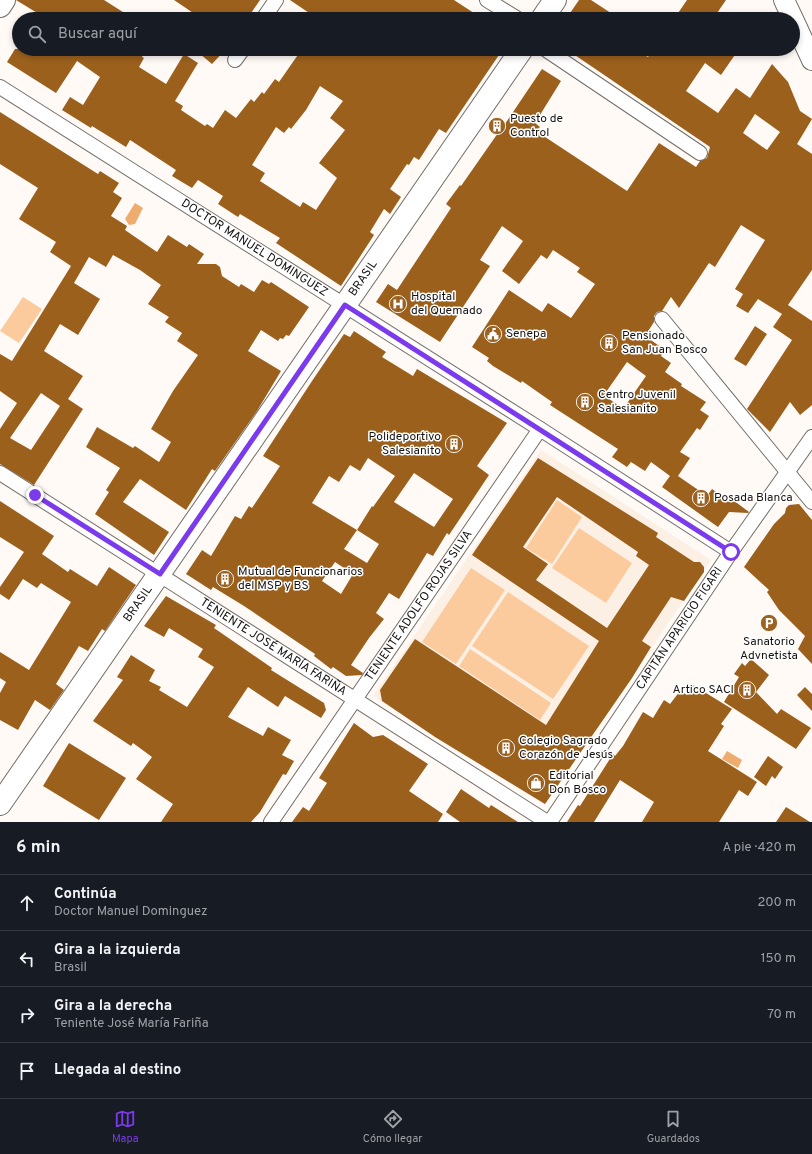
<!DOCTYPE html>
<html lang="es">
<meta charset="utf-8">
<style>
body{margin:0;font-family:Overpass,sans-serif;background:#242831;color:#f1f3f6}
.stop{position:absolute;width:12px;height:12px;margin:-9px;border:3px solid #7c3aed;border-radius:50%;background:#fff}
.stop.end{background:#7c3aed;border-color:#fff;box-shadow:0 1px 4px #0008}
.list{margin:0;padding:0;list-style:none}
h2{display:flex;justify-content:space-between;align-items:center;height:52px;margin:0;padding:0 16px;font-size:17px}
h2 small{font-size:13px;font-weight:400;color:#9ea1a6}
.list li{display:grid;grid-template-columns:26px 1fr auto;gap:12px;align-items:center;box-sizing:border-box;height:56px;padding:0 16px;border-top:1px solid #363941}
.list b{display:block;font-size:15px;white-space:nowrap}
.list p{margin:0;font-size:13px;white-space:nowrap;color:#9ea1a6}
.list em{font-size:13px;font-style:normal;color:#9ea1a6}
.icon{flex:none;width:22px;height:22px;fill:none;stroke:currentColor;stroke-width:2;stroke-linecap:round;stroke-linejoin:round}
.map{position:relative;flex:none;width:812px;height:822px;overflow:hidden}
.search{position:absolute;background:#171b24;box-shadow:0 2px 6px #0003;left:12px;right:12px;top:12px;height:44px;display:flex;align-items:center;gap:10px;box-sizing:border-box;padding:0 14px;border-radius:22px;color:#9ea1a6;font-size:15px}
.sheet{height:276px;background:#171b24}
nav{display:flex;justify-content:space-around;align-items:center;box-sizing:border-box;height:56px;border-top:1px solid #363941;background:#171b24;font-size:11px;color:#9ea1a6}
nav a{display:grid;justify-items:center;gap:2px}
nav .on{color:#7c3aed}
.map>svg:first-child{display:block}
.built{fill:#fcf0e5}
.green{fill:#fbcb9e}
.water{fill:#eead6e}
.building{fill:#9c601d;fill-rule:evenodd}
.lines{fill:none;stroke-linecap:round;stroke-linejoin:round}
.minor-casing{stroke:#746f6a;stroke-width:16}
.secondary-casing{stroke:#746f6a;stroke-width:22}
.primary-casing{stroke:#746f6a;stroke-width:24}
.minor{stroke:#fff;stroke-width:14}
.secondary{stroke:#fff;stroke-width:20}
.primary{stroke:#fff;stroke-width:22}
.route{stroke:#7c3aed;stroke-width:5}
.labels{text-anchor:middle;dominant-baseline:central;stroke-width:3;stroke-linejoin:round;paint-order:stroke}
.poi-label{font-size:12px;fill:#151311;stroke:#fff;text-anchor:start}
.street-label{font-size:12px;fill:#151311;stroke:#fff}
</style>
<div class="map">
<svg width="812" height="822" viewBox="0 0 812 822">
<rect width="100%" height="100%" fill="#fffaf6"/>
<!-- built -->
<path class="built" d="M541 450 711 560 545 805 373 696Z"/>
<!-- green -->
<path class="green" d="M23 297 42 309 19 343 0 331Z
M557 500 582 517 552 564 526 548Z
M579 528 632 563 606 603 552 568Z
M471 568 505 590 456 664 422 642Z
M508 592 589 646 553 699 472 646Z
M470 649 551 703 540 720 459 666Z"/>
<!-- water -->
<path class="water" d="M135 203 143 208 135 224 129 225 125 219Z
M727 751 742 760 738 768 722 759Z"/>
<!-- building -->
<path class="building" d="M16 0H104L134 19H47Z
M174 0H260L247 19H202Z
M290 0H454L483 19H447L440 15 437 19H318Z
M579 0H591L620 19H566Z
M687 0H726L713 19H674Z
M15 49H137L144 53 142 57 144 58 139 67 166 84 184 54 198 63 175 101 183 106 181 110 205 126 207 124 213 128 225 110 236 118 251 99 254 102 262 92 264 94 275 79 279 82 302 49H503L446 133 439 129 419 160 414 157 409 165 407 164 390 189 401 197 390 214 384 209 370 232 374 235 341 286 276 243 280 238 240 214 238 217 218 204 223 196 198 180 192 188 172 176 176 170 130 140 126 147 92 126 91 128 62 110 70 97 83 105 100 77 77 61 56 93 7 62ZM320 86 343 101 330 118 345 130 319 163 337 178 316 210 303 202 300 207 260 181 265 173 252 165 276 127 284 133 289 127 291 129 306 110Z
M194 49H226L212 64Z
M566 49H635L648 57 653 49H739L721 75 705 63 686 91 718 113 736 88 750 98 772 64 788 82 800 111 812 119 797 144 812 154V270L788 305 812 321V405L800 415 790 402 770 432 747 409 792 340 773 327 782 314 758 299 748 313 736 306 743 294 735 289 765 240 741 225 715 267 709 263 679 308 671 297 662 311 657 312 654 316V322L645 336 665 350 661 356 671 363 665 372 682 384 681 386 706 402 700 410 709 416 700 430 697 428 680 452 690 458 678 476 707 496 712 489 727 500 729 497 749 512 748 513 729 512 718 527 662 487 670 476 651 462 645 471 631 462 627 467 612 457 618 449 550 405 552 402 522 381 521 383 493 366 487 361 489 358 472 347 509 290 542 312 548 303 571 318 595 284 577 272 580 268 553 250 547 259 541 255 519 284 502 271 523 241 502 226 480 260 490 266 440 342 376 302 388 284 397 290 451 208 446 204 460 185 461 186 498 133 489 128 495 118 505 124 542 69 561 81 535 123 540 127 536 131 627 191 659 143 696 167 700 161 707 158 710 147ZM755 114 780 132 767 150 743 133ZM627 362 646 376 623 409 604 395Z
M0 112 98 174 100 171 119 183 113 192 122 198 111 216 127 226 125 230 157 252 168 235 187 247 189 244 204 254 197 264H216L220 267 222 276 239 287 241 284 254 292 262 280 269 284 271 282 309 307 289 336 286 335 283 339 280 338 278 341 261 330 248 351 281 371 257 411 215 471 212 469 186 510 140 479 123 502 169 532 154 555 95 514 109 492 106 490 120 468 86 447 97 427 133 448 135 446 159 462 171 442 151 429 173 391 198 355 177 341 182 333 165 322 169 317 148 304 161 285 140 270 113 255 106 267 89 257 74 283 100 299 78 335 60 324 44 351 83 376 68 399 83 409 34 485 0 464V429L17 403 0 391V354L12 361 71 266 50 252 56 242 19 219 38 188 0 164ZM41 393 60 406 31 450 10 438Z
M755 326 767 334 746 366 734 359Z
M354 331 386 352 382 357 413 376 417 369 507 423 477 466 489 475 449 535 447 533 433 556 427 553 399 599 389 593 376 613 384 619 369 638 351 665 363 673 362 675 346 676 333 667 331 669 314 656 315 654 244 606 213 587 211 590 186 574 202 550 211 556 235 516 241 519 249 506 252 508 280 466 263 456 312 381 344 334 350 337ZM368 458 395 476 373 507 372 506 357 530 379 544 367 563 344 549 357 530 312 503 329 476 339 482 350 465 360 471ZM414 473 453 499 434 527 394 502ZM335 562 353 574 341 594 322 581Z
M538 458 658 533 656 537 694 562H700L704 567V572L684 601 671 597 642 641 651 647 632 678 545 804 435 737 382 701 380 690 415 639 546 725 599 641 472 555ZM557 497 638 552 636 556 649 565 607 628 536 580 548 564 523 547Z
M0 501 54 536 42 554 68 572 70 569 97 586 109 567 136 585 105 631 102 629 88 651 79 646 56 684 64 690 50 710 35 700 18 730 0 720V693L6 682 0 678V652L29 670 71 602 41 583 37 588 23 579 9 600 0 594V587L24 552 0 537Z
M799 504 812 520V664L798 649 805 636 779 610 767 592 769 590 744 567 774 524 785 513 786 508 789 505Z
M166 596 216 625 214 628 272 668 271 670 324 703 326 710 321 718 285 696 278 707 248 687 228 717 263 736 268 727 291 740 282 755 294 761 286 775 283 774 260 812 251 822H161L173 804 136 779 152 757 133 743 131 746 93 721 123 680 117 677 131 655 155 670 149 681 161 687 159 690 187 707 214 667 198 657 203 649 169 628 164 637 144 626Z
M751 659 769 675 756 692 777 714 781 709 811 728 796 749 724 702 739 677 734 674 742 663 745 666Z
M693 685 732 709 721 724 724 726 708 751 757 782 748 796 739 790 719 822H642L654 802 620 780 594 822H567L578 805 580 806 613 754 615 756 623 746 643 712 653 718 664 700 670 704 680 691 687 695Z
M805 687 812 694V711L797 695Z
M354 723 373 737 383 735 428 764 409 791 443 814 438 822H292L303 807 309 811 327 783 319 778Z
M69 743 126 778 99 820 43 786Z
M768 756 783 767 775 779 772 776 766 786 754 777Z
M461 789 489 808 491 805 518 822H460L446 812Z
M786 807 810 822H776Z"/>
<g class="lines">
<defs>
<g id="minor">
<path d="M487 0 518 19"/>
<path d="M263 19 276 0"/>
<path d="M545 49 700 153"/>
<path d="M235 60 243 49"/>
<path id="s1" d="M0 87 540 429 731 552"/>
<path d="M662 319 812 502"/>
<path id="s2" d="M0 473 547 822"/>
<path id="s3" d="M271 822 540 429"/>
<path id="s4" d="M550 822 731 552 812 437"/>
</g>
<path id="secondary" d="M784 0 793 19
M793 19 812 60"/>
<g id="primary">
<path d="M0 6 4 0"/>
<path d="M542 19 555 0"/>
<path id="s5" d="M0 804 522 49"/>
</g>
</defs>
<!-- minor casing -->
<use href="#minor" class="minor-casing"/>
<!-- secondary casing -->
<use href="#secondary" class="secondary-casing"/>
<!-- primary casing -->
<use href="#primary" class="primary-casing"/>
<!-- minor -->
<use href="#minor" class="minor"/>
<!-- secondary -->
<use href="#secondary" class="secondary"/>
<!-- primary -->
<use href="#primary" class="primary"/>
</g>
<g class="lines">
<!-- route -->
<path class="route" d="M35 495 160 574 345 305 731 552"/>
</g>
<!-- icons -->
<defs>
<symbol id="building-disc" viewBox="-11 -11 22 22"><circle r="9.5" fill="#9c6221" stroke="#fff"/><path d="M-4-6H4V6H1V3H-1V6H-4ZM-2.5-4.3h1.7v1.8h-1.7ZM.8-4.3h1.7v1.8H.8ZM-2.5-1h1.7V.8h-1.7ZM.8-1h1.7V.8H.8Z" fill="#fff"/></symbol>
<symbol id="hospital-disc" viewBox="-11 -11 22 22"><circle r="9.5" fill="#9c6221" stroke="#fff"/><path d="M-5-5h3v3.5h4V-5h3V5h-3V1.5h-4V5h-3Z" fill="#fff"/></symbol>
<symbol id="civic-disc" viewBox="-11 -11 22 22"><circle r="9.5" fill="#9c6221" stroke="#fff"/><path d="M-.6-6.5H3V-4.5H.6V-3L4-1V1h2V6H-6V1h2V-1L-.6-3ZM-1.2 2.5V6h2.4V2.5Z" fill="#fff"/></symbol>
<symbol id="parking-disc" viewBox="-11 -11 22 22"><circle r="9.5" fill="#9c6221" stroke="#fff"/><path d="M-3.5-5.5H1a3.5 3.5 0 0 1 0 7H-1V5.5H-3.5ZM-1-3.4V-.6H.8a1.4 1.4 0 0 0 0-2.8Z" fill="#fff"/></symbol>
<symbol id="shop-disc" viewBox="-11 -11 22 22"><circle r="9.5" fill="#9c6221" stroke="#fff"/><path d="M-5-2.5h2.3a2.7 3.5 0 0 1 5.4 0H5L5.5 6h-11ZM-1.5-2.5h3a1.5 2.3 0 0 0-3 0Z" fill="#fff"/></symbol>
</defs>
<g fill-rule="evenodd">
<use href="#building-disc" x="487" y="116" width="20" height="20"/>
<use href="#hospital-disc" x="388" y="294" width="20" height="20"/>
<use href="#civic-disc" x="483" y="324" width="20" height="20"/>
<use href="#building-disc" x="599" y="333" width="20" height="20"/>
<use href="#building-disc" x="575" y="392" width="20" height="20"/>
<use href="#building-disc" x="444" y="434" width="20" height="20"/>
<use href="#building-disc" x="691" y="488" width="20" height="20"/>
<use href="#building-disc" x="215" y="569" width="20" height="20"/>
<use href="#parking-disc" x="759" y="613" width="20" height="20"/>
<use href="#building-disc" x="737" y="680" width="20" height="20"/>
<use href="#building-disc" x="496" y="738" width="20" height="20"/>
<use href="#shop-disc" x="526" y="773" width="20" height="20"/>
</g>
<g class="labels">
<!-- poi labels -->
<g class="poi-label">
<text x="510" y="119">Puesto de<tspan x="510" dy="14">Control</tspan></text>
<text x="411" y="297">Hospital<tspan x="411" dy="14">del Quemado</tspan></text>
<text x="506" y="334">Senepa</text>
<text x="622" y="336">Pensionado<tspan x="622" dy="14">San Juan Bosco</tspan></text>
<text x="598" y="395">Centro Juvenil<tspan x="598" dy="14">Salesianito</tspan></text>
<text x="441" y="437" text-anchor="end">Polideportivo<tspan x="441" dy="14">Salesianito</tspan></text>
<text x="714" y="498">Posada Blanca</text>
<text x="238" y="572">Mutual de Funcionarios<tspan x="238" dy="14">del MSP y BS</tspan></text>
<text x="769" y="642" text-anchor="middle">Sanatorio<tspan x="769" dy="14">Advnetista</tspan></text>
<text x="734" y="690" text-anchor="end">Artico SACI</text>
<text x="519" y="741">Colegio Sagrado<tspan x="519" dy="14">Corazón de Jesús</tspan></text>
<text x="549" y="776">Editorial<tspan x="549" dy="14">Don Bosco</tspan></text>
</g>
<!-- street labels -->
<g class="street-label">
<text stroke="none"><textPath href="#s1" startOffset="301">DOCTOR MANUEL DOMINGUEZ</textPath></text>
<text stroke="none"><textPath href="#s5" startOffset="639">BRASIL</textPath></text>
<text stroke="none"><textPath href="#s5" startOffset="243">BRASIL</textPath></text>
<text stroke="none"><textPath href="#s3" startOffset="262">TENIENTE ADOLFO ROJAS SILVA</textPath></text>
<text stroke="none"><textPath href="#s4" startOffset="233">CAPITÁN APARICIO FIGARI</textPath></text>
<text stroke="none"><textPath href="#s2" startOffset="324">TENIENTE JOSÉ MARÍA FARIÑA</textPath></text>
</g>
</g>
</svg>
<div class="stop" style="left:731px;top:552px"></div>
<div class="stop end" style="left:35px;top:495px"></div>
<div class="search"><svg class="icon" aria-label="search" viewBox="0 0 24 24"><circle cx="10" cy="10" r="6"/><path d="M15 15l6 6"/></svg>Buscar aquí</div>
</div>
<section class="sheet">
<h2>6 min<small>A pie · 420 m</small></h2>
<ul class="list">
<li><svg class="icon" aria-label="ahead" viewBox="0 0 24 24"><path d="M12 20V5M6 11l6-6 6 6"/></svg><div><b>Continúa</b><p>Doctor Manuel Dominguez</p></div><em>200 m</em></li>
<li><svg class="icon" aria-label="left" viewBox="0 0 24 24"><path d="M17 20v-9H6M10 6l-5 5 5 5"/></svg><div><b>Gira a la izquierda</b><p>Brasil</p></div><em>150 m</em></li>
<li><svg class="icon" aria-label="right" viewBox="0 0 24 24"><path d="M7 20v-9h11M14 6l5 5-5 5"/></svg><div><b>Gira a la derecha</b><p>Teniente José María Fariña</p></div><em>70 m</em></li>
<li><svg class="icon" aria-label="arrive" viewBox="0 0 24 24"><path d="M6 21V4h12l-3 4 3 4H6"/></svg><div><b>Llegada al destino</b></div></li>
</ul>
</section>
<nav>
<a class="on"><svg class="icon" aria-label="map" viewBox="0 0 24 24"><path d="M3 6l6-2 6 2 6-2v14l-6 2-6-2-6 2zM9 4v14M15 6v14"/></svg>Mapa</a>
<a><svg class="icon" aria-label="directions" viewBox="0 0 24 24"><path d="M12 3l9 9-9 9-9-9zM9 14v-3h6M13 9l2 2-2 2"/></svg>Cómo llegar</a>
<a><svg class="icon" aria-label="saved" viewBox="0 0 24 24"><path d="M7 4h10v16l-5-4-5 4z"/></svg>Guardados</a>
</nav>
